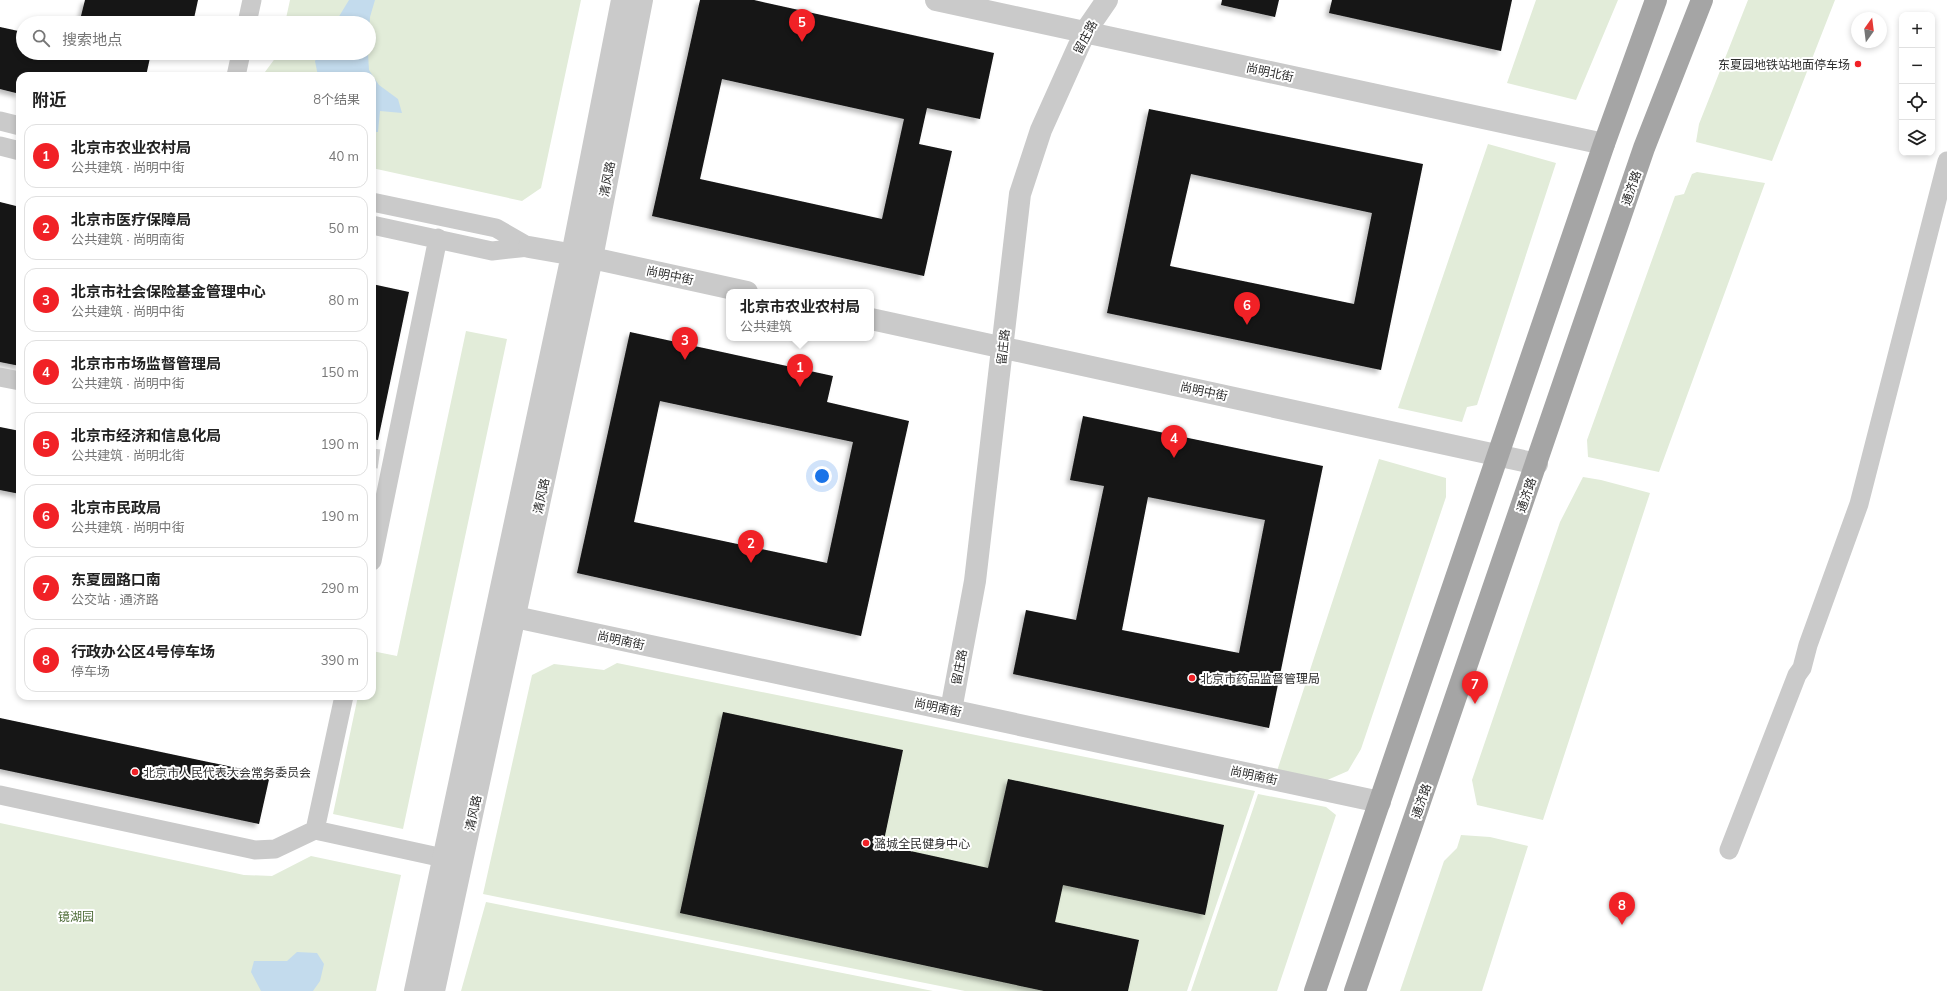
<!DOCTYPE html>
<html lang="zh">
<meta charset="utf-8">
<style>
body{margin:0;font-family:Mulish,"Noto Sans SC",sans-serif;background:#f6f6f6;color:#222}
.controls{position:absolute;right:12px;top:12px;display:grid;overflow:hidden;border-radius:8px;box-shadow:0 2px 6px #0003}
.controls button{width:36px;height:36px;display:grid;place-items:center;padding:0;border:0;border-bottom:1px solid #e0e0e0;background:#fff;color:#222;font:20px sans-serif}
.compass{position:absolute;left:1851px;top:12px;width:36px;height:36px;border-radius:50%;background:#fff;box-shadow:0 2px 6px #0003;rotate:14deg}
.you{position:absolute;left:822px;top:476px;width:14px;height:14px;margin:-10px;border:3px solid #fff;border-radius:50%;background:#1a73e8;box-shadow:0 0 0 6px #1a73e833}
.badge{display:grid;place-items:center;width:26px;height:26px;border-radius:50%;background:#f12126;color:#fff;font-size:13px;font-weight:700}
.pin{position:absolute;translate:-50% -33px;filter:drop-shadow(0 1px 2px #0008)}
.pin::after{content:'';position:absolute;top:21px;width:14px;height:12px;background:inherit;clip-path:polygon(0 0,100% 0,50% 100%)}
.popup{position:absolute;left:726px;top:289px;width:148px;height:52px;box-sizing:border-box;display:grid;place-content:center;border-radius:8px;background:#fff;filter:drop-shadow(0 1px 3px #0005);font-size:13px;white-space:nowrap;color:#767676}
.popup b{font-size:15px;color:#222}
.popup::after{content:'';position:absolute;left:50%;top:100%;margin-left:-8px;border:8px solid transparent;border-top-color:#fff}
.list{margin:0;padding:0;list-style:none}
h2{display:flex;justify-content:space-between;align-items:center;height:52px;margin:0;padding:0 16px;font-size:17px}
h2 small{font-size:13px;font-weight:400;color:#767676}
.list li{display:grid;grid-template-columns:26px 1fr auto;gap:12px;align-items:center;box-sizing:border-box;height:64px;margin:0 8px 8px;padding:0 8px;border:1px solid #e0e0e0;border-radius:12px}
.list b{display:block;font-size:15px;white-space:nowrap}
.list p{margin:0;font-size:13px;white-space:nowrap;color:#767676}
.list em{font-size:13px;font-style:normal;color:#767676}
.icon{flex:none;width:22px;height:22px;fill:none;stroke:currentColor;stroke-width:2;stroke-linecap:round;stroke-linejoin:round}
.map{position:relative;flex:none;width:1947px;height:991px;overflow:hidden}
.search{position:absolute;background:#fff;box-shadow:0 2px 6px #0003;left:16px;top:16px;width:360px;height:44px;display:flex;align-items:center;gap:10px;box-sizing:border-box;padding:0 14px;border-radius:22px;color:#767676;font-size:15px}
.panel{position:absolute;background:#fff;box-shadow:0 2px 6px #0003;left:16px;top:72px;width:360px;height:628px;border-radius:12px}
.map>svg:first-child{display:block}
.green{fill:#e2ecd9}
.water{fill:#c3dbed}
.building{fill:#141414;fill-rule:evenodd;filter:url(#shadow)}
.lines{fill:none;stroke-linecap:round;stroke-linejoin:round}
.minor-tunnel{stroke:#d5d5d5;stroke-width:19;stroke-dasharray:19 10;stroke-linecap:butt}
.minor{stroke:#cacaca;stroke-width:19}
.tertiary{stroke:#cacaca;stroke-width:22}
.primary{stroke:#a5a5a5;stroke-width:22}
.poi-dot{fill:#f12126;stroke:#fff;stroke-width:1.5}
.labels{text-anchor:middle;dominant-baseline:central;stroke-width:4;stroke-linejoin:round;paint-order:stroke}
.street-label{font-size:12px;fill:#2d2d2d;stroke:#fff}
.poi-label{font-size:12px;fill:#2d2d2d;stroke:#fff;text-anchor:start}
.park-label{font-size:12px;fill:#4d6b37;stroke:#fff}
</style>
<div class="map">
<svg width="1947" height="991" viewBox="0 0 1947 991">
<defs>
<filter id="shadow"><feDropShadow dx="-3.5" dy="3.5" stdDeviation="2" flood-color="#0004"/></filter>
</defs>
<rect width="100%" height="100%" fill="#fff"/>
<!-- green -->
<path class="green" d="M290 0H581L541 188 522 201 372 168V76H262L279 53H369V23H285Z
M1536 0H1618L1576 100 1507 83Z
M1748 0H1835L1772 161 1696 142 1699 124Z
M1488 144 1556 163 1477 405 1467 407 1462 422 1398 408Z
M1697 172 1765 183 1659 472 1588 457 1587 440 1675 196 1684 194 1692 174Z
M466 331 507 339 403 829 333 814 358 696H372V651L397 656Z
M1379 459 1446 478V497L1361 749 1348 771 1325 781 1277 771Z
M1583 477 1601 480 1650 493 1543 820 1477 805 1472 780 1560 522Z
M617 663 1255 791 1187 991H965L483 894 532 675 554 664 604 670Z
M1258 794 1326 807 1336 815 1277 991H1191Z
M0 823 244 875 272 876 311 856 401 875 376 991H0Z
M1461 835 1490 837 1528 846 1482 991H1400L1444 861 1457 848Z
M486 902 933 991H461Z"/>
<!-- water -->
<path class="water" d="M349 0H375L370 17 369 34V23H335Z
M319 53H368L369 70 379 85 398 99 402 113 380 111 378 132H372V76H318L315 61Z
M297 952 317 953 324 964 320 981 313 991H261L251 972 254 961H287Z"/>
<!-- building -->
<path class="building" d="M85 0H198L193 23H114L81 16Z
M700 0H754L994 53 980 119 927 108 919 144 952 151 924 276 652 216ZM722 79 904 119 882 219 700 179Z
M1222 0H1279L1275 17 1221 5Z
M1332 0H1512L1501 51 1329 13Z
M0 27 23 32V53H151L146 76H20V94L0 89Z
M1149 109 1423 164 1381 370 1107 313ZM1191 174 1372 213 1354 304 1170 266Z
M0 202 20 207V366L0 362Z
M372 284 409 292 378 440 372 439Z
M630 332 833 376 827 402 909 421 861 636 577 573ZM660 401 853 442 827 563 634 522Z
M1083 416 1323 466 1269 728 1013 674 1026 610 1076 620 1104 486 1070 480ZM1148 497 1265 520 1239 653 1122 630Z
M0 427 20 431V494L0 490Z
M723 712 903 750 883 845 988 868 1008 779 1224 825 1205 915 1063 885 1055 922 1139 940 1128 991H1044L680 913Z
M0 718 270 775 259 824 0 769Z"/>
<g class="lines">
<!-- minor-tunnel -->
<path class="minor-tunnel" d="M372 458 379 459"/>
<!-- minor -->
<path class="minor" d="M247 23 252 0
M236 76 241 53
M0 121 20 126
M0 146 20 151
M372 202 496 228 529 247
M372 225 492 251 529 247
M0 377 20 381
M372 561 438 238
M0 795 255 850 275 849 315 830 344 696
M315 830 457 861
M1729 850 1797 675 1802 668 1808 645 1859 504 1947 161"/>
<!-- tertiary -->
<path class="tertiary" d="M936 0 1604 144
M529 247 592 258 747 292
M871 319 1537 464
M501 614 1380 802
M951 710 975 581 1020 194 1041 130 1085 32 1107 0
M415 991 572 255 622 0
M434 991 592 258 642 0"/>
<!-- primary -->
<path class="primary" d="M1315 991 1604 144 1656 0
M1355 991 1644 148 1702 0"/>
</g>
<!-- markers -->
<g class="poi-dot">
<circle cx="1858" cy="64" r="4"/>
<circle cx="1192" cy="678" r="4"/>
<circle cx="135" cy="772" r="4"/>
<circle cx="866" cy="843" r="4"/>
</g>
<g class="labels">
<!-- street labels -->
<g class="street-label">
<text transform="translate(1085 37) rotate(-62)">留庄路</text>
<text transform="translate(1270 72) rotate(12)">尚明北街</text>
<text transform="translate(607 179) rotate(-79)">清风路</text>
<text transform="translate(1631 188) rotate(-71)">通济路</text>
<text transform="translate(670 275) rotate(12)">尚明中街</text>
<text transform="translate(1003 347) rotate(-84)">留庄路</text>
<text transform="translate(1204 391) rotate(12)">尚明中街</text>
<text transform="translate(1526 495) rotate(-71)">通济路</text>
<text transform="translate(541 496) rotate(-78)">清风路</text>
<text transform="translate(621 640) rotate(12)">尚明南街</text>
<text transform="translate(959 667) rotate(-79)">留庄路</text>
<text transform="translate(938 707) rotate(12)">尚明南街</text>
<text transform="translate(1254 775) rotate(12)">尚明南街</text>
<text transform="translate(1421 801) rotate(-71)">通济路</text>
<text transform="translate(473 813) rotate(-78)">清风路</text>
</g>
<!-- poi labels -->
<g class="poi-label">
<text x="1850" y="64" text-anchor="end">东夏园地铁站地面停车场</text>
<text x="1200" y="678">北京市药品监督管理局</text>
<text x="143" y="772">北京市人民代表大会常务委员会</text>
<text x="874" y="843">潞城全民健身中心</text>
</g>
<!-- park labels -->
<g class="park-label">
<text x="76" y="916">镜湖园</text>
</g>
</g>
</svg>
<div class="controls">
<button>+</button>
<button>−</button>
<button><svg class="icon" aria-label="locate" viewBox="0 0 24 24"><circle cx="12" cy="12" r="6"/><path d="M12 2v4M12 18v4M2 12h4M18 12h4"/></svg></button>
<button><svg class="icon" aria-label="layers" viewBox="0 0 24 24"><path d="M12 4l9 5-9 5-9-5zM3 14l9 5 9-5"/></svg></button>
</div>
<svg class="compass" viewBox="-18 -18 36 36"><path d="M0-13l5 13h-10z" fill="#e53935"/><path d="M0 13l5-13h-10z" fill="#767676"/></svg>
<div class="you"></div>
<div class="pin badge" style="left:800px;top:387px">1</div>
<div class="popup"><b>北京市农业农村局</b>公共建筑</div>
<div class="pin badge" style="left:751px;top:563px">2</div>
<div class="pin badge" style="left:685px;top:360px">3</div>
<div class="pin badge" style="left:1174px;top:458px">4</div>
<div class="pin badge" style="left:802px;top:42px">5</div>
<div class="pin badge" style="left:1247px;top:325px">6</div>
<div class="pin badge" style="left:1475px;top:704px">7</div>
<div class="pin badge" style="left:1622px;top:925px">8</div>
<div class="search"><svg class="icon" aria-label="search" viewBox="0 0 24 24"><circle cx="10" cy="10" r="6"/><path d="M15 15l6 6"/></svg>搜索地点</div>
<section class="panel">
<h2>附近<small>8个结果</small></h2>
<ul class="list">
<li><span class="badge">1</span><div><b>北京市农业农村局</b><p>公共建筑 · 尚明中街</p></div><em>40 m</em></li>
<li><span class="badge">2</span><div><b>北京市医疗保障局</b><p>公共建筑 · 尚明南街</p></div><em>50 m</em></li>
<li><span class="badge">3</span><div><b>北京市社会保险基金管理中心</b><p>公共建筑 · 尚明中街</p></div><em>80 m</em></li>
<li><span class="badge">4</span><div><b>北京市市场监督管理局</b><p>公共建筑 · 尚明中街</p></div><em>150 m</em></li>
<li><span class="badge">5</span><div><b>北京市经济和信息化局</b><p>公共建筑 · 尚明北街</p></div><em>190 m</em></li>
<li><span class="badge">6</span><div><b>北京市民政局</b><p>公共建筑 · 尚明中街</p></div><em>190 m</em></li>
<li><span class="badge">7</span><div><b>东夏园路口南</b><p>公交站 · 通济路</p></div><em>290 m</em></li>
<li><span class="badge">8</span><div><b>行政办公区4号停车场</b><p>停车场</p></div><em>390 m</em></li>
</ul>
</section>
</div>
